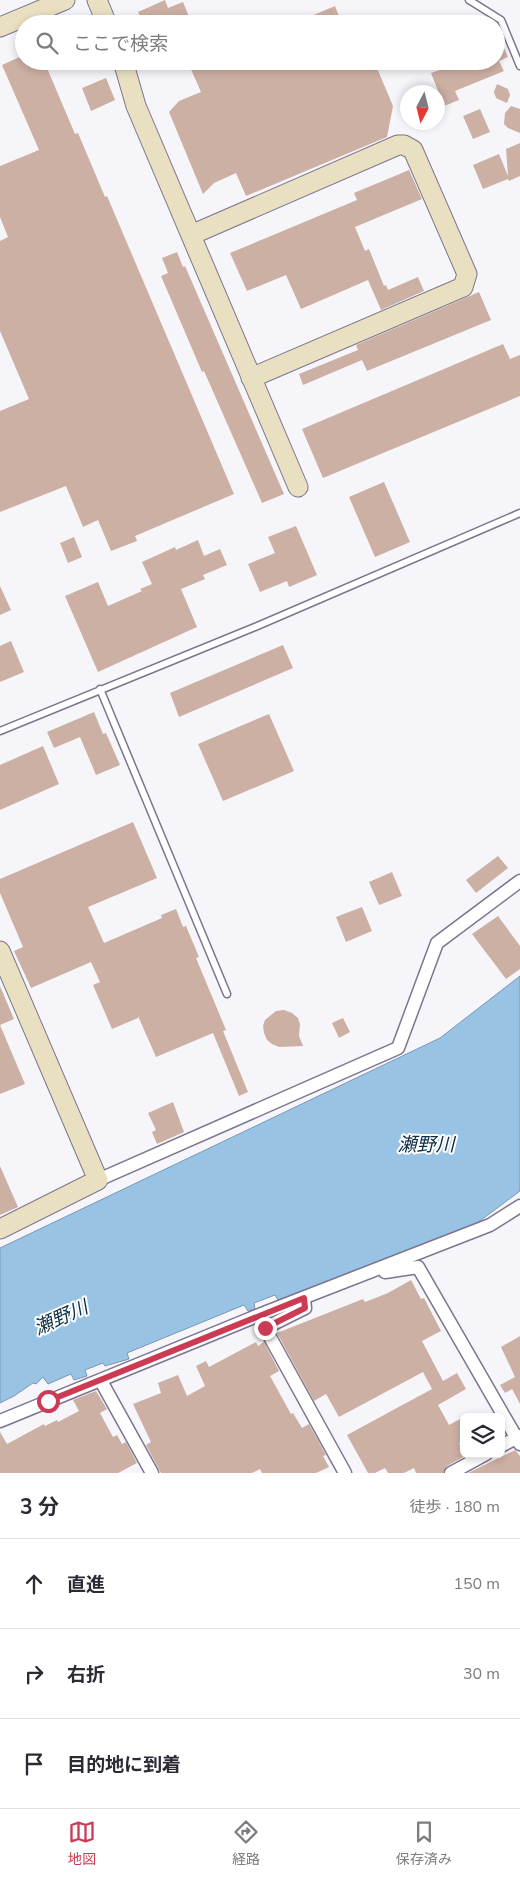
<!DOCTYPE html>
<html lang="ja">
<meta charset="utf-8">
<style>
body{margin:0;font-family:"Nunito Sans","Noto Sans JP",sans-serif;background:#f7f7f7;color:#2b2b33}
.controls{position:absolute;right:15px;bottom:15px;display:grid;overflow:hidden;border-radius:8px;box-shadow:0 2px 8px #0003}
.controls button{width:45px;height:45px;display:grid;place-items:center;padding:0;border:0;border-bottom:1px solid #e1e1e2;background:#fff;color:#2b2b33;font:25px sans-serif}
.compass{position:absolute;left:400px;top:85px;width:45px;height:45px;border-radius:50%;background:#fff;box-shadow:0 2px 8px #0003;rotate:187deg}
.stop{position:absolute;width:15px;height:15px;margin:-11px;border:4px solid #cc3b53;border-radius:50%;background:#fff}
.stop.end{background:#cc3b53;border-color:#fff;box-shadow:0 1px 5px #0008}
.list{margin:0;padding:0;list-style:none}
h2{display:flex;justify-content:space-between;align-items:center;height:65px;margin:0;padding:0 20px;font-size:21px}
h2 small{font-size:16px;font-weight:400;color:#7c7c81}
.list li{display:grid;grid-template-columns:32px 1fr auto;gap:15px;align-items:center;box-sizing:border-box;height:90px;padding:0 20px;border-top:1px solid #e1e1e2}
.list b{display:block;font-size:19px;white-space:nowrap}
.list em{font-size:16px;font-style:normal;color:#7c7c81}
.icon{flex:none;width:28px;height:28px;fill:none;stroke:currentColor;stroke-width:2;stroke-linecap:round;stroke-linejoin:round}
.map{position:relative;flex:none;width:520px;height:1473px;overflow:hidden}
.search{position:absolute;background:#fff;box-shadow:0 2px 8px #0003;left:15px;right:15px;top:15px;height:55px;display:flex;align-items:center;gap:12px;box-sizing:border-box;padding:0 18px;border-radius:28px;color:#7c7c81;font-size:19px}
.sheet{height:335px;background:#fff}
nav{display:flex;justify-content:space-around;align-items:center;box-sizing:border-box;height:70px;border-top:1px solid #e1e1e2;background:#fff;font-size:14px;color:#7c7c81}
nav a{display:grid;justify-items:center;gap:2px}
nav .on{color:#cc3b53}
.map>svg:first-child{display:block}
.water{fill:#98c3e5;stroke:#7b98b3}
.building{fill:#cdb0a4}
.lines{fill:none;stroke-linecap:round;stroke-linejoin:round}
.lane-casing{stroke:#7c758e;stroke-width:9}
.street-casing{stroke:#7c758e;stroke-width:15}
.secondary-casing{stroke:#7c758e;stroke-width:21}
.lane{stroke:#fff;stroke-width:6}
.street{stroke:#fff;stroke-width:12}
.secondary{stroke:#e9e0c2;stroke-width:19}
.route{stroke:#cc3b53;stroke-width:6}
.labels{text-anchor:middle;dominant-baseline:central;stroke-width:4;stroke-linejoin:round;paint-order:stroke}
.water-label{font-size:19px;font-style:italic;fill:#0c2e46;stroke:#fff}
</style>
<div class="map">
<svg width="520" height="1473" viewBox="0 0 520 1473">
<rect width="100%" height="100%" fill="#f6f5fa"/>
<!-- water -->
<path class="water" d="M520 976V1191L477 1223 278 1300 275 1295 254 1303 255 1309 248 1311 244 1305 127 1353 129 1359 105 1366 103 1363 85 1370 87 1376 74 1380 71 1374 48 1384 43 1377 36 1384 33 1383 14 1396 0 1403V1248L440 1038Z"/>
<!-- building -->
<path class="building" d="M165 0 168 8 183 2 192 24H143L138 12Z
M335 6 342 24H292Z
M496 30 508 57 499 61 504 71 455 91 459 100 444 106 431 73 465 61H496Z
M24 55V61H44L75 134 78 133 105 197 107 196 234 494 135 536 137 541 111 551 98 520 83 527 66 486 0 512V411L29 399 0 331V241L8 237 0 217V166L39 150 2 65Z
M203 61H374L393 106 387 137 246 196 236 173 214 183 203 194 169 112 179 101 201 92 190 67Z
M106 78 115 100 91 111 82 88Z
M497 84 508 89 510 95 507 103 496 98 494 92Z
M511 106 520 109V133L508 128 504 124 505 113Z
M480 109 490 132 473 139 463 116Z
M520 143V176L509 181 508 179 483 189 473 165 499 154 508 176 506 149Z
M409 170 422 199 355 227 365 251 369 249 384 286 386 285 388 290 418 277 424 291 381 310 368 280 301 309 286 275 247 291 230 253 357 200 354 193Z
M177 252 183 267 185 266 284 494 262 503 204 371 202 372 161 276 168 273 162 258Z
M479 292 491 320 367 371 362 360 303 385 299 374 358 350 356 345Z
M503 344 510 359 520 355V396L323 478 302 429Z
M384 482 410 542 375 557 349 497Z
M296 526 317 575 289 587 287 581 260 592 248 564 275 553 268 537Z
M74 537 82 557 68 563 60 543Z
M198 540 204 556 220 549 227 565 203 575 205 579 181 589 197 627 98 672 65 596 98 582 108 606 142 591 140 589 152 584 142 562 175 547 176 550Z
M0 586 11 610 0 615Z
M11 641 24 672 0 682V646Z
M283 645 293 668 179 717 170 693Z
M94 712 103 734 106 733 120 765 96 775 80 737 54 748 47 732Z
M269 714 294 771 223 801 198 744Z
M43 746 59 784 0 810V765Z
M133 822 157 878 88 907 104 943 162 918 161 915 176 909 183 927 186 926 199 957 196 958 226 1030 223 1031 248 1092 239 1096 213 1033 156 1057 138 1016V1018L112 1029 93 985 100 982 91 962 31 988 14 951 23 947 0 893V879Z
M498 856 508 868 476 893 466 880Z
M392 872 402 896 379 905 369 882Z
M362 907 372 931 346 942 336 917Z
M498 916 520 946V969L506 979 472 934Z
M0 986 14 1019 0 1025 25 1084 0 1094Z
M284 1010 292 1013 298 1018 300 1024 299 1036 303 1046 279 1047 272 1044 267 1040 264 1033 263 1026 265 1020 276 1011Z
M343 1018 350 1032 339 1038 332 1023Z
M173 1102 184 1132 157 1144 152 1132 156 1130 148 1113Z
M0 1166 18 1207 0 1215Z
M411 1280 421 1299 424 1298 441 1331 422 1341 443 1381 457 1373 466 1389 438 1405 449 1425 464 1417V1440L459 1443 465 1456 447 1466 443 1473H416L414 1468 404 1473H388L385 1468 375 1473H368L347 1435 432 1389 423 1372 339 1417 326 1394 314 1401 277 1333 363 1299 365 1302 388 1293Z
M520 1336V1404L512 1389 505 1393 500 1385 515 1377 501 1347Z
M256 1342 258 1346 264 1342 279 1371 270 1376 291 1414 293 1413 302 1428 309 1424 326 1455 323 1456 329 1467 316 1473H262L260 1469 252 1473H161L146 1445 151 1442 133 1404 161 1393 158 1383 178 1375 187 1396 205 1386 196 1366 206 1361 209 1367Z
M96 1391 107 1409 100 1413 113 1437 117 1435 122 1444 126 1442 137 1463 118 1473H0V1432L7 1444 44 1424 45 1426 57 1420 58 1422 79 1411 73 1400Z
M515 1450 520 1456V1473H468Z"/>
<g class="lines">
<defs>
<path id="lane" d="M469 0 501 20 520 66
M100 689 227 994
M0 731 255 627 520 513"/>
<path id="street" d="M98 1180 398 1048 437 943 520 881
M385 1272 418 1267 520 1444
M304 1298 305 1308 265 1328 345 1473
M101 1381 152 1473
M0 1421 264 1313 490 1225 520 1206
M501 1446 520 1436
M451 1473 486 1454"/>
<path id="secondary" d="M97 0 107 24
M0 27 65 0
M123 61 136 106 298 487
M191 235 398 145H404L413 150 467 274 463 287 251 378
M0 951 98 1180 0 1229"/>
</defs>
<!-- lane casing -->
<use href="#lane" class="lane-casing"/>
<!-- street casing -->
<use href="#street" class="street-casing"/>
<!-- secondary casing -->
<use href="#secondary" class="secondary-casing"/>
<!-- lane -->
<use href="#lane" class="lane"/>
<!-- street -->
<use href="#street" class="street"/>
<!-- secondary -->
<use href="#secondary" class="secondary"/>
</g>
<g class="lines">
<!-- route -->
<path class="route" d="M48 1401 304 1298 305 1308 265 1328"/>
</g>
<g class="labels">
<!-- water labels -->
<g class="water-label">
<text x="426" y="1145">瀬野川</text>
<text transform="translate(61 1318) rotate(-24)">瀬野川</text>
</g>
</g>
</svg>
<div class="controls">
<button><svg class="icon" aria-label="layers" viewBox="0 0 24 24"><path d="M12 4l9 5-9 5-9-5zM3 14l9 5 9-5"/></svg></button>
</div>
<svg class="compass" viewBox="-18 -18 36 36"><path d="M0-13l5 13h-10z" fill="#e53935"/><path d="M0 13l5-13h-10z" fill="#7c7c81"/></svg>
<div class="stop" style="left:48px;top:1401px"></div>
<div class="stop end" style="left:265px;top:1328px"></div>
<div class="search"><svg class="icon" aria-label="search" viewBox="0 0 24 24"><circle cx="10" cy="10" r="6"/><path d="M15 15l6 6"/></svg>ここで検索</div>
</div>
<section class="sheet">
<h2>3 分<small>徒歩 · 180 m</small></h2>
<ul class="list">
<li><svg class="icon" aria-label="ahead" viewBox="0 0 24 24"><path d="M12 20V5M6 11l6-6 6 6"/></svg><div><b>直進</b></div><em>150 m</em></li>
<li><svg class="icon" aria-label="right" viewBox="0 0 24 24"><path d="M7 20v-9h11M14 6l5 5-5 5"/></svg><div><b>右折</b></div><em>30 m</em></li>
<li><svg class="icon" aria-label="arrive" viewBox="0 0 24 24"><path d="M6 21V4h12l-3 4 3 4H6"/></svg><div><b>目的地に到着</b></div></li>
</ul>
</section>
<nav>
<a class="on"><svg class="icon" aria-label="map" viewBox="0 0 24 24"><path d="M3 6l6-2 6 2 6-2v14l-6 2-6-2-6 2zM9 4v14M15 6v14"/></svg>地図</a>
<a><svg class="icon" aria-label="directions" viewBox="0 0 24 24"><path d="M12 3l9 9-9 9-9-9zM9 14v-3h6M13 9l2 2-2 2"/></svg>経路</a>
<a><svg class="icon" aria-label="saved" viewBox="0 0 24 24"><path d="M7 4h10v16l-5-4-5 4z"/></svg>保存済み</a>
</nav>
